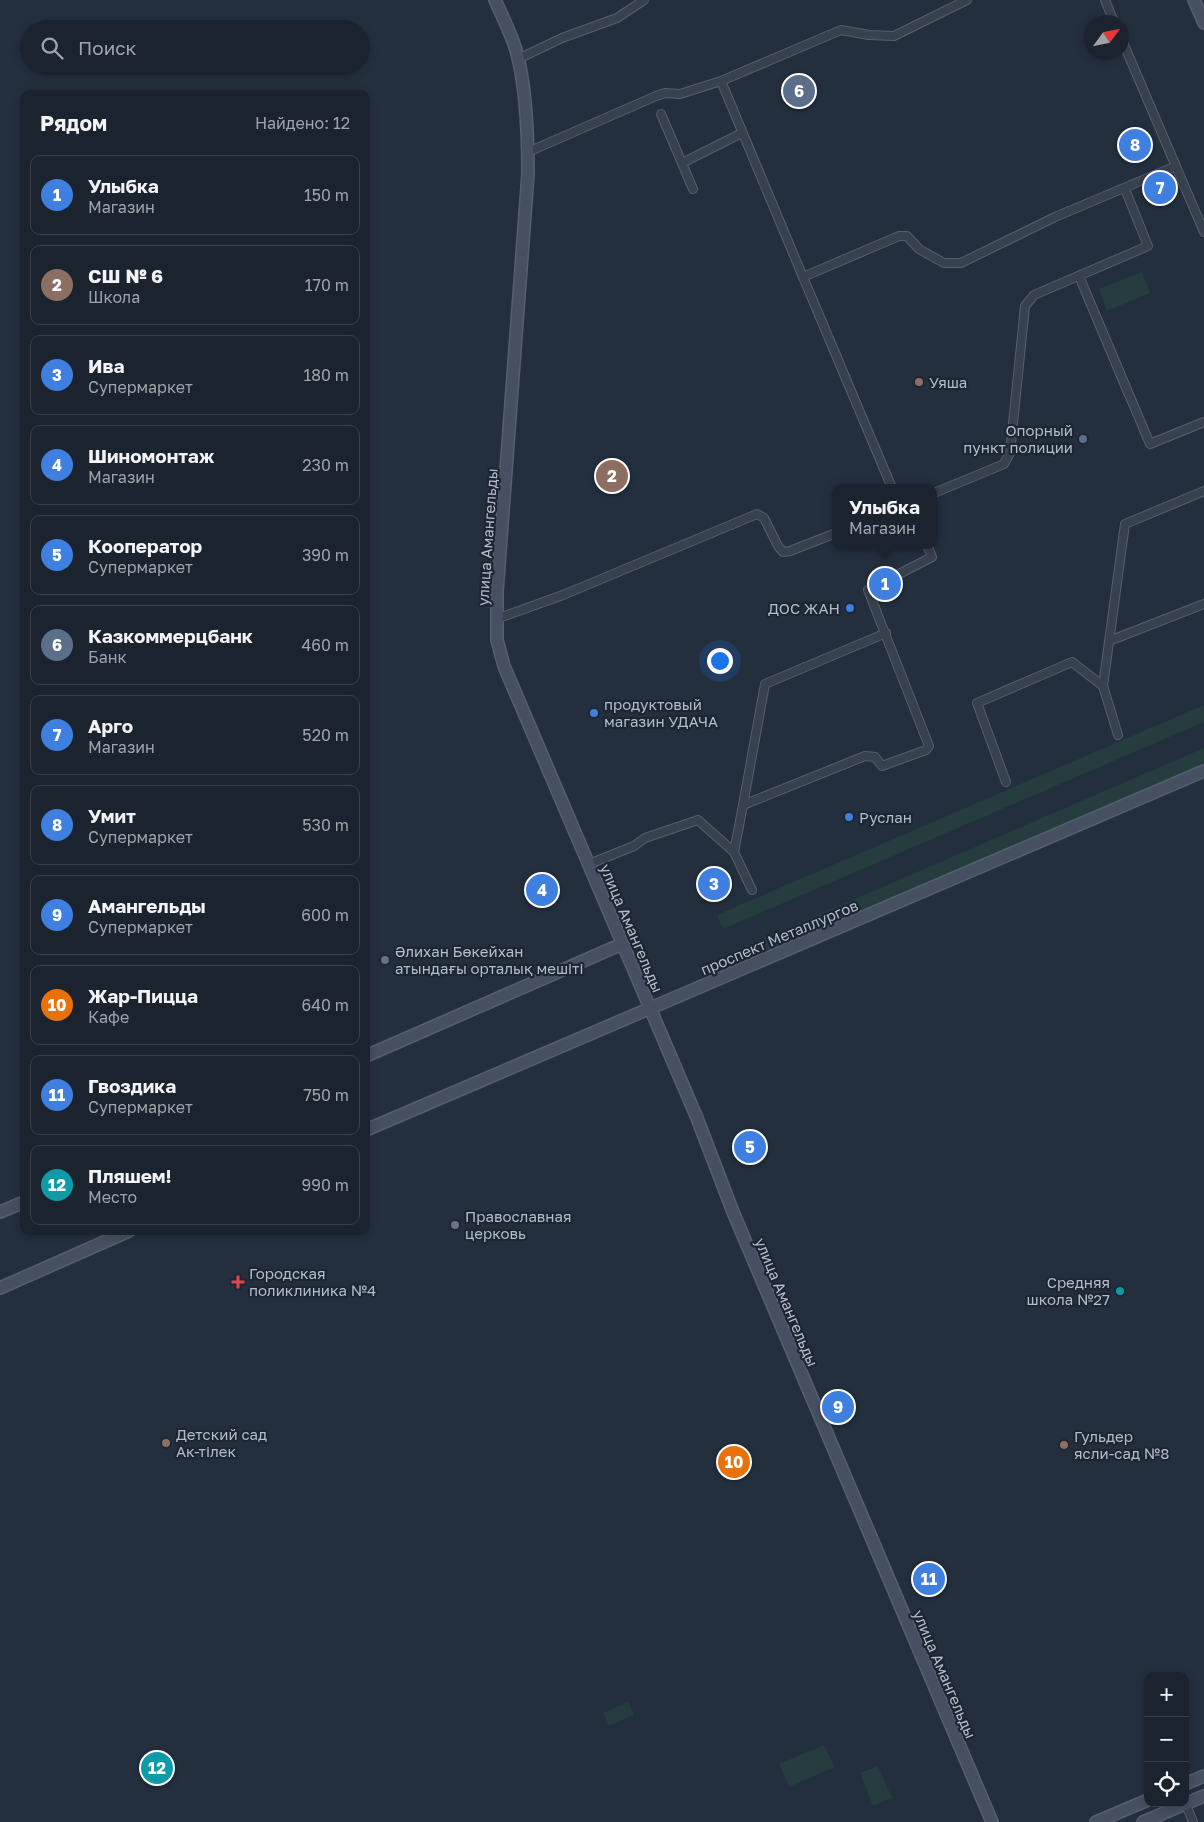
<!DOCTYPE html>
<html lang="ru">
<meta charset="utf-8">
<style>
body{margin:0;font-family:"Golos Text",sans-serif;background:#282f3a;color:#f1f3f6}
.controls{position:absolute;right:15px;bottom:15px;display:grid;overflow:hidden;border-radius:10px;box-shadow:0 2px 8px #0003}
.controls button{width:45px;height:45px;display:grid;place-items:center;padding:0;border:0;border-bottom:1px solid #39404a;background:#1b232e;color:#f1f3f6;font:25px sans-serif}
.compass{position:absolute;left:1084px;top:15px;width:45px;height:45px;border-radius:50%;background:#1b232e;box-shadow:0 2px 8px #0003;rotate:57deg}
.you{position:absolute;left:719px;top:660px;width:18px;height:18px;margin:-12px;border:4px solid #fff;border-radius:50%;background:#1a73e8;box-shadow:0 0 0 8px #1a73e833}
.badge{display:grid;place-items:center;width:32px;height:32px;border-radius:50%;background:#8c9099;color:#fff;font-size:16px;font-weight:700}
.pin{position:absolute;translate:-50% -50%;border:2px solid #fff;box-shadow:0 1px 5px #0006}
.popup{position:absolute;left:832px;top:484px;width:105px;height:65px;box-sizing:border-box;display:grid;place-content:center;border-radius:10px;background:#1b232e;filter:drop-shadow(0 1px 4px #0005);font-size:16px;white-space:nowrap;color:#a0a4aa}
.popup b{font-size:19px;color:#f1f3f6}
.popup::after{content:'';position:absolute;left:50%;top:100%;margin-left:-10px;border:10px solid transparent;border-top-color:#1b232e}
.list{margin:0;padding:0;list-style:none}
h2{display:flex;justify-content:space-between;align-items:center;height:65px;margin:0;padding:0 20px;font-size:21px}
h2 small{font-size:16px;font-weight:400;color:#a0a4aa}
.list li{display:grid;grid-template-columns:32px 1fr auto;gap:15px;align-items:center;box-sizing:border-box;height:80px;margin:0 10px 10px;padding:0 10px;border:1px solid #39404a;border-radius:10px}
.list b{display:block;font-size:19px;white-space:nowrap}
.list p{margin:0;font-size:16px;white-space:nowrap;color:#a0a4aa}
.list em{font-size:16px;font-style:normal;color:#a0a4aa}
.icon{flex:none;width:28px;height:28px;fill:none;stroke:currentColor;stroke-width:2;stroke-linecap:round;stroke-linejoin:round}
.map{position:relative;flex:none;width:1204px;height:1822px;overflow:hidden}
.search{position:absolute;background:#1b232e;box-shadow:0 2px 8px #0003;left:20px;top:20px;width:350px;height:55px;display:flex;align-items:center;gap:12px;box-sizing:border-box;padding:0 18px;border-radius:28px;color:#a0a4aa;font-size:19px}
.panel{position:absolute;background:#1b232e;box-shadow:0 2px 8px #0003;left:20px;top:90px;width:350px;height:1145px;border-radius:10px}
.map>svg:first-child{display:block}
.green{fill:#263c3f}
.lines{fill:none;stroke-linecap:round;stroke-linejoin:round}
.street-casing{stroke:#565f6c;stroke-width:10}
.secondary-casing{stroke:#565f6c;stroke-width:14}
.street{stroke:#38414e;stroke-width:8}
.secondary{stroke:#465061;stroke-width:11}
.education-dot{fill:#8d6e63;stroke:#1d2633;stroke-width:2}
.service-dot{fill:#5c6f8a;stroke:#1d2633;stroke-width:2}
.shop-dot{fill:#3f7fe0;stroke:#1d2633;stroke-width:2}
.worship-dot{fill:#6b7280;stroke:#1d2633;stroke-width:2}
.health-dot{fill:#e0444e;stroke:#1d2633;stroke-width:2}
.culture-dot{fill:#0f9aa8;stroke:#1d2633;stroke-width:2}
.labels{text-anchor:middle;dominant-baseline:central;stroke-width:4.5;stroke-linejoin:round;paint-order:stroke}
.poi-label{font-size:15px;fill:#b4bcc9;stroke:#1d2633;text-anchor:start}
.street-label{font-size:15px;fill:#b4bcc9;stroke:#1d2633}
</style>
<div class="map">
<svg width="1204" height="1822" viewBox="0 0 1204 1822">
<rect width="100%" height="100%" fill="#242f3e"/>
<!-- green -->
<path class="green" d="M1142 272 1150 293 1107 311 1099 289Z
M1204 705V722L723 929 717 915Z
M1204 748V764L738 965 732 952Z
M628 1702 634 1715 609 1726 603 1713Z
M824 1745 835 1767 789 1787 779 1764Z
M878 1766 892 1798 873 1806 860 1773Z"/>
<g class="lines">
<defs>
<path id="street" d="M1105 0 1114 22
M1122 40 1204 232
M518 59 562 38 617 18 644 0
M721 81 841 30 869 35 894 36 967 0
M661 114 693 189
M528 152 656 96 665 93 680 94 721 81 803 277
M682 163 742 133
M1129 395 1079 276 1150 444 1204 422
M892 488 803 277 899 236H907L919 249 944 263H961L1055 217 1176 166
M934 493 1004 464 1010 453 1025 306 1034 295 1148 246 1125 189
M496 619 563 595 757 514 764 518 778 546 783 552 790 551 836 533
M1109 641 1204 604
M1118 735 1103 686 1125 524 1204 491
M1006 782 977 703 1072 662 1103 686
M743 805 765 684 886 633
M734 852 743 805 865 756 875 757 882 766 926 750 929 746 868 590 932 557 927 545
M589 864 634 846 645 838 698 820 734 852 752 890
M1185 1802 1193 1822"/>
<path id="secondary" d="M495 0C502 16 511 33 516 50 526 85 528 138 528 174L497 592V640L504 666 697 1118 733 1212 992 1822
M1194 0 1204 23
M366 1056 622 944
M366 1130 1204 771
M0 1212 24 1202
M0 1288 129 1231
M1185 1784 1204 1776
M1096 1822 1148 1800
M1143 1822 1204 1796"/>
</defs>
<!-- street casing -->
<use href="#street" class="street-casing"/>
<!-- secondary casing -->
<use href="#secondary" class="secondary-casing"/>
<!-- street -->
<use href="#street" class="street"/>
<!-- secondary -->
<use href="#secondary" class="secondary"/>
</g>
<!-- markers -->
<g class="education-dot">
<circle cx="919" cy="382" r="5"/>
<circle cx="166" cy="1443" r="5"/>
<circle cx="1064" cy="1445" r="5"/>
</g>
<circle class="service-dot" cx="1083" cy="439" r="5"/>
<g class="shop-dot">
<circle cx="850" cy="608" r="5"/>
<circle cx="594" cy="713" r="5"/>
<circle cx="849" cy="817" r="5"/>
</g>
<g class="worship-dot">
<circle cx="385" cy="960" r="5"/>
<circle cx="455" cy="1225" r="5"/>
</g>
<path class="health-dot" d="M235.5 1274.5h5v5h5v5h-5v5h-5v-5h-5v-5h5z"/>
<circle class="culture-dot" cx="1120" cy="1291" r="5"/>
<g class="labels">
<!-- poi labels -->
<g class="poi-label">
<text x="929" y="382">Уяша</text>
<text x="1073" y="430" text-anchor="end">Опорный<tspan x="1073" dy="17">пункт полиции</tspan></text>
<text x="840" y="608" text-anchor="end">ДОС ЖАН</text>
<text x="604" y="704">продуктовый<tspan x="604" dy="17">магазин УДАЧА</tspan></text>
<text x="859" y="817">Руслан</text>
<text x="395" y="951">Әлихан Бөкейхан<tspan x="395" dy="17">атындағы орталық мешіті</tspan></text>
<text x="465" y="1216">Православная<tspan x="465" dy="17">церковь</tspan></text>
<text x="249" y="1273">Городская<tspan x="249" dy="17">поликлиника №4</tspan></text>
<text x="1110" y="1282" text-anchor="end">Средняя<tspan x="1110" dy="17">школа №27</tspan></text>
<text x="176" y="1434">Детский сад<tspan x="176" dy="17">Ак-тiлек</tspan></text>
<text x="1074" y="1436">Гульдер<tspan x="1074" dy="17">ясли-сад №8</tspan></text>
</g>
<!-- street labels -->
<g class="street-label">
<text transform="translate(487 537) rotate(-86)">улица Амангельды</text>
<text transform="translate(632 928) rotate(67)">улица Амангельды</text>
<text transform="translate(779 937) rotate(-23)">проспект Металлургов</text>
<text transform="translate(787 1302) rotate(67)">улица Амангельды</text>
<text transform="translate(945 1674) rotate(67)">улица Амангельды</text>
</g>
</g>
</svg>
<div class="controls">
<button>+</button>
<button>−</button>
<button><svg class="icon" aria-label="locate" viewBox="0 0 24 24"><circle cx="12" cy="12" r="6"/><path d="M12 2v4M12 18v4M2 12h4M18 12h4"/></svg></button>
</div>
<svg class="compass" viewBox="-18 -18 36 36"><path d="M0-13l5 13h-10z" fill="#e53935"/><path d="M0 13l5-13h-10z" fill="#a0a4aa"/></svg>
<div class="you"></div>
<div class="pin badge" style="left:885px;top:584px;background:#3f7fe0">1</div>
<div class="popup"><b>Улыбка</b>Магазин</div>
<div class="pin badge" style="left:612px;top:476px;background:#8d6e63">2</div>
<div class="pin badge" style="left:714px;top:884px;background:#3f7fe0">3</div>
<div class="pin badge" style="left:542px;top:890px;background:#3f7fe0">4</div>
<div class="pin badge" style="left:750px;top:1147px;background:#3f7fe0">5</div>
<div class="pin badge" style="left:799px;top:91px;background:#5c6f8a">6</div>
<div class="pin badge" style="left:1160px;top:188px;background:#3f7fe0">7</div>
<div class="pin badge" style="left:1135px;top:145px;background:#3f7fe0">8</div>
<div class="pin badge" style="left:838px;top:1407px;background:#3f7fe0">9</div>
<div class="pin badge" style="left:734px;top:1462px;background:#e8710a">10</div>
<div class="pin badge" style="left:929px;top:1579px;background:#3f7fe0">11</div>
<div class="pin badge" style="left:157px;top:1768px;background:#0f9aa8">12</div>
<div class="search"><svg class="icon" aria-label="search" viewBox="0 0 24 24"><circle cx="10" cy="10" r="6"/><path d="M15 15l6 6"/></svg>Поиск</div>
<section class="panel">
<h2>Рядом<small>Найдено: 12</small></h2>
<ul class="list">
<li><span class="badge" style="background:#3f7fe0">1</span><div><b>Улыбка</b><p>Магазин</p></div><em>150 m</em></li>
<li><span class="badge" style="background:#8d6e63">2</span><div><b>СШ № 6</b><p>Школа</p></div><em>170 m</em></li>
<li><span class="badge" style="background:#3f7fe0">3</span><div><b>Ива</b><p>Супермаркет</p></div><em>180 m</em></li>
<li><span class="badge" style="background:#3f7fe0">4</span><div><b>Шиномонтаж</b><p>Магазин</p></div><em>230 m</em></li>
<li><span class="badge" style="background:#3f7fe0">5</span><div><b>Кооператор</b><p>Супермаркет</p></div><em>390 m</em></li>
<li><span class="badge" style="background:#5c6f8a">6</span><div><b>Казкоммерцбанк</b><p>Банк</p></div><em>460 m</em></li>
<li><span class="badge" style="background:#3f7fe0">7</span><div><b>Арго</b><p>Магазин</p></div><em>520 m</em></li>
<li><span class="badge" style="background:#3f7fe0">8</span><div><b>Умит</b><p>Супермаркет</p></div><em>530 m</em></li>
<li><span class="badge" style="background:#3f7fe0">9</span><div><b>Амангельды</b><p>Супермаркет</p></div><em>600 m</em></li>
<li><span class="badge" style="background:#e8710a">10</span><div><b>Жар-Пицца</b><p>Кафе</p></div><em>640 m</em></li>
<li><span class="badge" style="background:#3f7fe0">11</span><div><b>Гвоздика</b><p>Супермаркет</p></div><em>750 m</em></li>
<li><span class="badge" style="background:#0f9aa8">12</span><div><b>Пляшем!</b><p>Место</p></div><em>990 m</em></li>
</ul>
</section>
</div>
